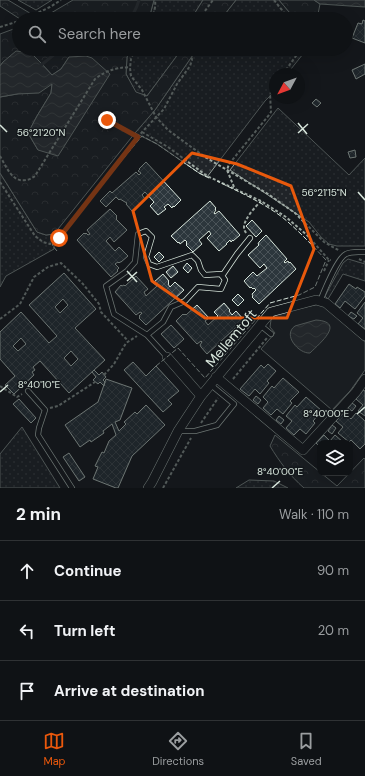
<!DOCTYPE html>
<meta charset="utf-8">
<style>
body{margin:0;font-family:"DM Sans",sans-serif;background:#181b1e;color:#f1f3f6}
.controls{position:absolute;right:12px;bottom:12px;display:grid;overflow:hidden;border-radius:8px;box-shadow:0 4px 16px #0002}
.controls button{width:36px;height:36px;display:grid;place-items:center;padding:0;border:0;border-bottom:1px solid #2f3234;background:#0f1215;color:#f1f3f6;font:20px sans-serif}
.compass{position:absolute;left:269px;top:68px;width:36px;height:36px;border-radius:50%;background:#0f1215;box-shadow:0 4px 16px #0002;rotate:229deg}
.stop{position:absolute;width:12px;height:12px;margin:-9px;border:3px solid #ea580c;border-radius:50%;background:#fff}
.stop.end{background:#ea580c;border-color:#fff;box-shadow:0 1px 4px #0008}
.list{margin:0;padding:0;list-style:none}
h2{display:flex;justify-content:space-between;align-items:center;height:52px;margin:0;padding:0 16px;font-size:17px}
h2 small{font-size:13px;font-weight:400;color:#9b9ea0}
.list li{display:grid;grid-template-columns:26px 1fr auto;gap:12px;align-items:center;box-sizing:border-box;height:60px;padding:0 16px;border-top:1px solid #2f3234}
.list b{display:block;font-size:15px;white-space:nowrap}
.list em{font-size:13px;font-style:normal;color:#9b9ea0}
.icon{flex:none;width:22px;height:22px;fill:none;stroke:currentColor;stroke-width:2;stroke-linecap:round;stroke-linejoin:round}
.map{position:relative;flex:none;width:365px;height:488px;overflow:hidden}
.search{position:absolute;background:#0f1215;box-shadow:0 4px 16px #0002;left:12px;right:12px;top:12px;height:44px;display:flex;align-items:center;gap:10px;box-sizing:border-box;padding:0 14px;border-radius:22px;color:#9b9ea0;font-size:15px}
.sheet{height:232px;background:#0f1215}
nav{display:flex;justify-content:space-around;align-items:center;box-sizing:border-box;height:56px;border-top:1px solid #2f3234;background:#0f1215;font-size:11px;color:#9b9ea0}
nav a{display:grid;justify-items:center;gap:2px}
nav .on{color:#ea580c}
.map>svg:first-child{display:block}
.grass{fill:url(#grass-dots);stroke:#939e99}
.forest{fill:url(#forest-crowns);stroke:#939e99}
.park{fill:#202428;stroke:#939e99}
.water{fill:url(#water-waves);stroke:#939e99}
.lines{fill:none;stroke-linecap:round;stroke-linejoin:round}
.stream{stroke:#363b3e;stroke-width:3}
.building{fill:url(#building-cross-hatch);stroke:#d8e6dc;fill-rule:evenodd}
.service-casing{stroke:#d8e6dc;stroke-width:6}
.minor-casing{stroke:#d8e6dc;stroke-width:10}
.path{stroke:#9da8a2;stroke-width:2;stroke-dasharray:3 2;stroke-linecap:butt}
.service{stroke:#14181c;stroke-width:4.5}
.minor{stroke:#14181c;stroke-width:9}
.fence{stroke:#d8e6dc;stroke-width:1;stroke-dasharray:5 2;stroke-linecap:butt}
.route{stroke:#ea580c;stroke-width:5}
.marked{fill:none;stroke:#e8590c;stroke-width:3;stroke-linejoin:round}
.ticks{fill:none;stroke:#d8e6dc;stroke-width:1.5}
.labels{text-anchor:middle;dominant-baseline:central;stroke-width:3;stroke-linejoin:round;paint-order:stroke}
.street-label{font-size:14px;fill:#d8e6dc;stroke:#14181c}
.ticks-label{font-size:10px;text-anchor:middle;fill:#d8e6dc;stroke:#14181c;stroke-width:3;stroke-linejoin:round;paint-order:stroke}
</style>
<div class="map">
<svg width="365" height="488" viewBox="0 0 365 488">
<defs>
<pattern id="grass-dots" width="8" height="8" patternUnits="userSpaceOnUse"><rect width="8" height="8" fill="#202428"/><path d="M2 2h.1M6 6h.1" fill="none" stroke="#404447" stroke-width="1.8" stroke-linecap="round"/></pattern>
<pattern id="forest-crowns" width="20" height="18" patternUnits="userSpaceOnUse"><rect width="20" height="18" fill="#202428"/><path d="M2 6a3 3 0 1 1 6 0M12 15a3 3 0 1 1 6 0" fill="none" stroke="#404447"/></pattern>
<pattern id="water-waves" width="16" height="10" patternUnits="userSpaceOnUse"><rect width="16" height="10" fill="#363b3e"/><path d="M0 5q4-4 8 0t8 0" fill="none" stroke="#525759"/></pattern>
<pattern id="building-cross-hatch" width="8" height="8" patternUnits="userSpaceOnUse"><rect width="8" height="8" fill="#2c363c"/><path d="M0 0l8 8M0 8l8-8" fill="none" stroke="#4a5358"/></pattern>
</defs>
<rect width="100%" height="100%" fill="#14181c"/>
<!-- grass -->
<path class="grass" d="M18 0H52L36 10Z
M154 0H203L191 19H148L150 15Z
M236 0H279L295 19H221Z
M131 49H180L176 57 147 96 136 93 126 74 127 57Z
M197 49H307L287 74H275V91L265 101 207 177 199 173 157 144 135 133 155 110Z
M278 108 349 175 365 158V246H337L329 244 321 237 309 222 230 170Z
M0 173 37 232 46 235 54 234V249L6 276 0 287Z
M348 259 365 264V281L343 274 328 299 325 296 343 263Z
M22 427 60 488H0V454Z
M249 480 274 481 288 488H236Z"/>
<!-- forest -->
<path class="forest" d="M0 0H8L38 18 51 13 73 0H154L150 15 148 19H20L0 6Z
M203 0H236L221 19H191Z
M279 0H314L320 4 317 19H295Z
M19 27V49H131L127 57 126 74 136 92 147 96 176 57 180 49H197L155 110 135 133 54 234 46 235 37 232 0 173V97L17 94 52 84 51 93 37 116 28 133 38 150 69 57 61 69 52 75 40 62H3L0 66V34Z
M275 435 320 472V473H321L337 486 364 458 365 459V488H304C290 476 279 461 270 446Z"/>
<!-- park -->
<path class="park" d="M320 304 325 307 365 342V370L350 391 332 410 261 349 275 333 270 327 271 320 277 313Z"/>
<!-- water -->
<path class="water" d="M314 0H365V7L320 4Z
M16 51 31 53 40 62 52 75 61 69 69 57 86 56 92 58 110 74 58 156 38 150 28 133 37 116 51 93 52 84 39 93 17 94 0 97V66L3 62Z
M316 320C346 322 320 343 310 353 299 354 282 335 295 326Z"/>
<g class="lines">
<!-- stream -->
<path class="stream" d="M128 19C134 15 137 7 139 0
M40 66 61 49"/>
</g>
<!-- building -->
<path class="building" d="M363 20 365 21V43L352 38 358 23 362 24Z
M365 64V74L356 79 352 70Z
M316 99 321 103 317 107 312 103Z
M355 150 356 157 350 158 348 152Z
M146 162 181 200 174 207 173 206 172 208 168 204 164 207 166 209 158 215 150 206 154 202 145 192 142 195 145 199 132 211 126 204 127 203 125 202 120 199 119 200 116 197 106 207 100 201 110 191 112 193 136 172 139 175 141 173 138 171 140 169H139Z
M210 201 216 208 215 209 216 210 214 213 215 214 219 211 240 235 233 241V240L231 242 230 240 226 244H227L219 251 207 238 211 234 209 231 199 240 202 244 193 252 186 245 187 244 186 243 187 242 185 240 180 244 179 242 178 243 171 236Z
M110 209 117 216 116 217 117 218 116 219 127 230 114 242 110 237 106 241 115 251 119 247 128 256 121 262H120L119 263 118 262 115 264 119 268 117 270 118 271 111 277 77 240 84 233 85 234 86 233 88 235 90 234 87 230Z
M252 220 262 231 256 237 246 226Z
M266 235 287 259 284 262 285 263 288 261 289 263 290 262 296 269 259 304 252 297 253 296 252 294 256 290 254 288 253 289 251 287 250 288 244 281 253 272 257 276 267 268 264 264 260 268 248 255 259 245 258 244 259 242Z
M159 252 164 257 159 262 154 257Z
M187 263 192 268 188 273 183 268Z
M173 266 178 272 171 278 166 272Z
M64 273 96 309 75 328 105 360 69 393 40 361 33 367 35 370 32 372 34 375 14 394 5 385 15 376 0 359V332L21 312 49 343 57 336 29 305ZM63 299 68 305 60 313 55 307ZM21 338 26 344 18 351 13 346ZM71 351 78 359 71 366 64 358Z
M163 274 169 281 168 282 169 283 168 284 170 287 175 282 177 284 184 290 146 325 139 318 140 317 139 316 142 313 140 312 136 315 115 292 121 285 122 286 124 285 125 286 136 276 148 289 144 292 146 296 157 286 153 283Z
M349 284 356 289 357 287 365 292V296L355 309 345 301 340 308 335 304Z
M238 294 244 300 238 306 232 300Z
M365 302V329L358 324 363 318 357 313Z
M224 303 230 310 229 311 232 315 236 311 244 320 207 354 201 347 200 345 202 342 201 341 197 344 176 321 183 314 184 315 185 314 186 315 197 305 209 318 205 321 208 325 218 316 214 312Z
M351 312 357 316 354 319 348 316Z
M171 325 184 339 174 348 161 334Z
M133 362 146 376 156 366 179 391 168 400 172 404 163 412 124 370Z
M268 364 276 371 267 381 269 383 260 394 255 389 249 396 240 389 261 365 264 368Z
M94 370 99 375 102 372 106 377 103 380 105 382 104 386 100 382 98 384 93 380 96 377 92 372Z
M283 378 299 392 290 401 292 403 283 414 277 409 271 415 263 408 268 402 263 397 272 386 274 388Z
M106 379 132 388 120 420 115 422 119 431 126 424 124 422 135 412 137 414 146 405 165 425 132 456 118 488H116L93 479 98 467 95 466 102 452 104 453 109 441 116 435 112 424 103 431 104 433 91 442 90 440 80 447 65 425 98 402Z
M363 390 365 391V416L358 411 363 405 356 399Z
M256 396 261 400 258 404 253 400Z
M306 397 322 411 313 421 315 423 306 434 300 429 294 435 286 428 292 421 286 416 295 405 297 407Z
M19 399 36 418 31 423 13 404Z
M352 403 356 406 352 411 348 408Z
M344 412 351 419 356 413 365 421V444L360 449 351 440 349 442 338 433 343 427 336 421Z
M279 416 284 420 281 424 276 420Z
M332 425 336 428 332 434 328 431Z
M324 435 330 441 335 435 344 443H320V447L316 443Z
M69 453 85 477 79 481 63 457Z"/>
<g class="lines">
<defs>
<path id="service" d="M222 276 237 254 250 238
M320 301C324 292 337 258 346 254 351 251 359 252 365 252
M260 325 271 334
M147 335 114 314 106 286 127 271 135 262 138 234 146 231 152 237 146 257 149 264 157 267 192 255 198 261 201 270 205 275 221 274 225 280 221 289 198 287 185 301 171 307 163 322 147 335 167 357
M28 391 45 410 39 428 38 435 72 488
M178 431H195L217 425 234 404 211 385"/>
<path id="minor" d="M167 357 201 396
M216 377 303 450 356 392 365 379
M148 488 152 482 178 431 201 396 271 312 316 300 326 303 365 336"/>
</defs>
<!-- service casing -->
<use href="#service" class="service-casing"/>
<!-- minor casing -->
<use href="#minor" class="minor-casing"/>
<!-- path -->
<path class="path" d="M274 0 289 19
M25 19 50 7 61 0
M151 19C154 13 156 7 155 0
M199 19 213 0
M0 27 19 21
M135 49 131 59 130 68 131 76 142 90 156 117 168 130 205 157 268 194 295 213 324 242 340 251
M283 74 301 49
M107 120 138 137
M142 132 168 147 207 176 261 201 286 217 307 235 329 260H331
M0 156C6 166 12 183 26 180 29 180 32 178 35 176L95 79C107 70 115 68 130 67
M0 182 35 236 43 242 50 244 59 238 142 132 164 109 177 84 190 66 192 60 191 52 189 49
M234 187 227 170 229 164 269 115 271 112 270 94 275 86
M246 233C245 231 244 230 244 227 244 219 256 206 261 201
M359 259 365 262
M324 271 329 260
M0 319 20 304 34 277 48 267 61 263 83 284 99 304 101 312 129 342
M104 375 114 364 126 343 137 336
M233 379 267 338
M0 386 17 397 22 394
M50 408 58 406 95 382
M201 423 218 398
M163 488 191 438"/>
<!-- service -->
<use href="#service" class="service"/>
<!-- minor -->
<use href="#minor" class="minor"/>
<!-- fence -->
<path class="fence" d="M57 251 52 245 59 239 103 183 142 136 157 144 199 173 209 178
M156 366 178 348 205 378 270 303 299 295 315 287 326 260C312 245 298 230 282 217 262 202 239 192 217 181"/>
</g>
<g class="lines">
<!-- route -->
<path class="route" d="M59 238 138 137 107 120"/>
</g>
<!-- marked area -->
<path d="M0 0H365V488H0ZM192 153 237 164 291 186 314 249 287 318H205L152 281 133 211Z" fill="#14181c" fill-opacity=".55" fill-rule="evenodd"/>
<path class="marked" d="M192 153 237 164 291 186 314 249 287 318H205L152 281 133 211Z"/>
<!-- ticks -->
<path class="ticks" d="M298 123 307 134M0 125 7 132M298 133 308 124M358 192 365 200M127 271 137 282M127 281 137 272M0 392 8 385M357 414 365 407M272 488 280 481"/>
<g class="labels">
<!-- street labels -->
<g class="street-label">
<text transform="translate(231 338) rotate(-50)">Mellemtoft</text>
</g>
</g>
<g class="ticks-label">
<text x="41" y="136">56°21'20"N</text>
<text x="324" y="196">56°21'15"N</text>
<text x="39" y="388">8°40'10"E</text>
<text x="326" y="417">8°40'00"E</text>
<text x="280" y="475">8°40'00"E</text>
</g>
</svg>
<div class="controls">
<button><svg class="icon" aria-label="layers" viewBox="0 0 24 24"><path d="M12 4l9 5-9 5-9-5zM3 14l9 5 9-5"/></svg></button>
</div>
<svg class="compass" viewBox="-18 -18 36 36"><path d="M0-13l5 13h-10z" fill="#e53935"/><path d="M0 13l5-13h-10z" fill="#9b9ea0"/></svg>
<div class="stop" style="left:59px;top:238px"></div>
<div class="stop end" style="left:107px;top:120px"></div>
<div class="search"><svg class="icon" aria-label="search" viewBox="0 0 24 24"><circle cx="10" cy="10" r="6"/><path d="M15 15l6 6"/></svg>Search here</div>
</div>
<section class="sheet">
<h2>2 min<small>Walk · 110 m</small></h2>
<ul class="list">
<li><svg class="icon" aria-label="ahead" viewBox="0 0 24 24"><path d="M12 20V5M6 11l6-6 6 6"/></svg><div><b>Continue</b></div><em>90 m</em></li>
<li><svg class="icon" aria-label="left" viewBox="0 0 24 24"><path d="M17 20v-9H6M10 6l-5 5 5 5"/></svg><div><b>Turn left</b></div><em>20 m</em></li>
<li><svg class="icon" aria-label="arrive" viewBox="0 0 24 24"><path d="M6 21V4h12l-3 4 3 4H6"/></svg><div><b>Arrive at destination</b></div></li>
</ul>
</section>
<nav>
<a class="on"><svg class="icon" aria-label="map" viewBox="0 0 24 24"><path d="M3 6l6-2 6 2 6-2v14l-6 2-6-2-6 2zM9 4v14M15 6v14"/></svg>Map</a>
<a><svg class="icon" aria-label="directions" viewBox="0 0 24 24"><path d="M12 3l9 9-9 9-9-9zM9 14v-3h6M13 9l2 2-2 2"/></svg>Directions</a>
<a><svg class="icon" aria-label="saved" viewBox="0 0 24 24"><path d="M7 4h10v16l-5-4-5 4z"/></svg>Saved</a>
</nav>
